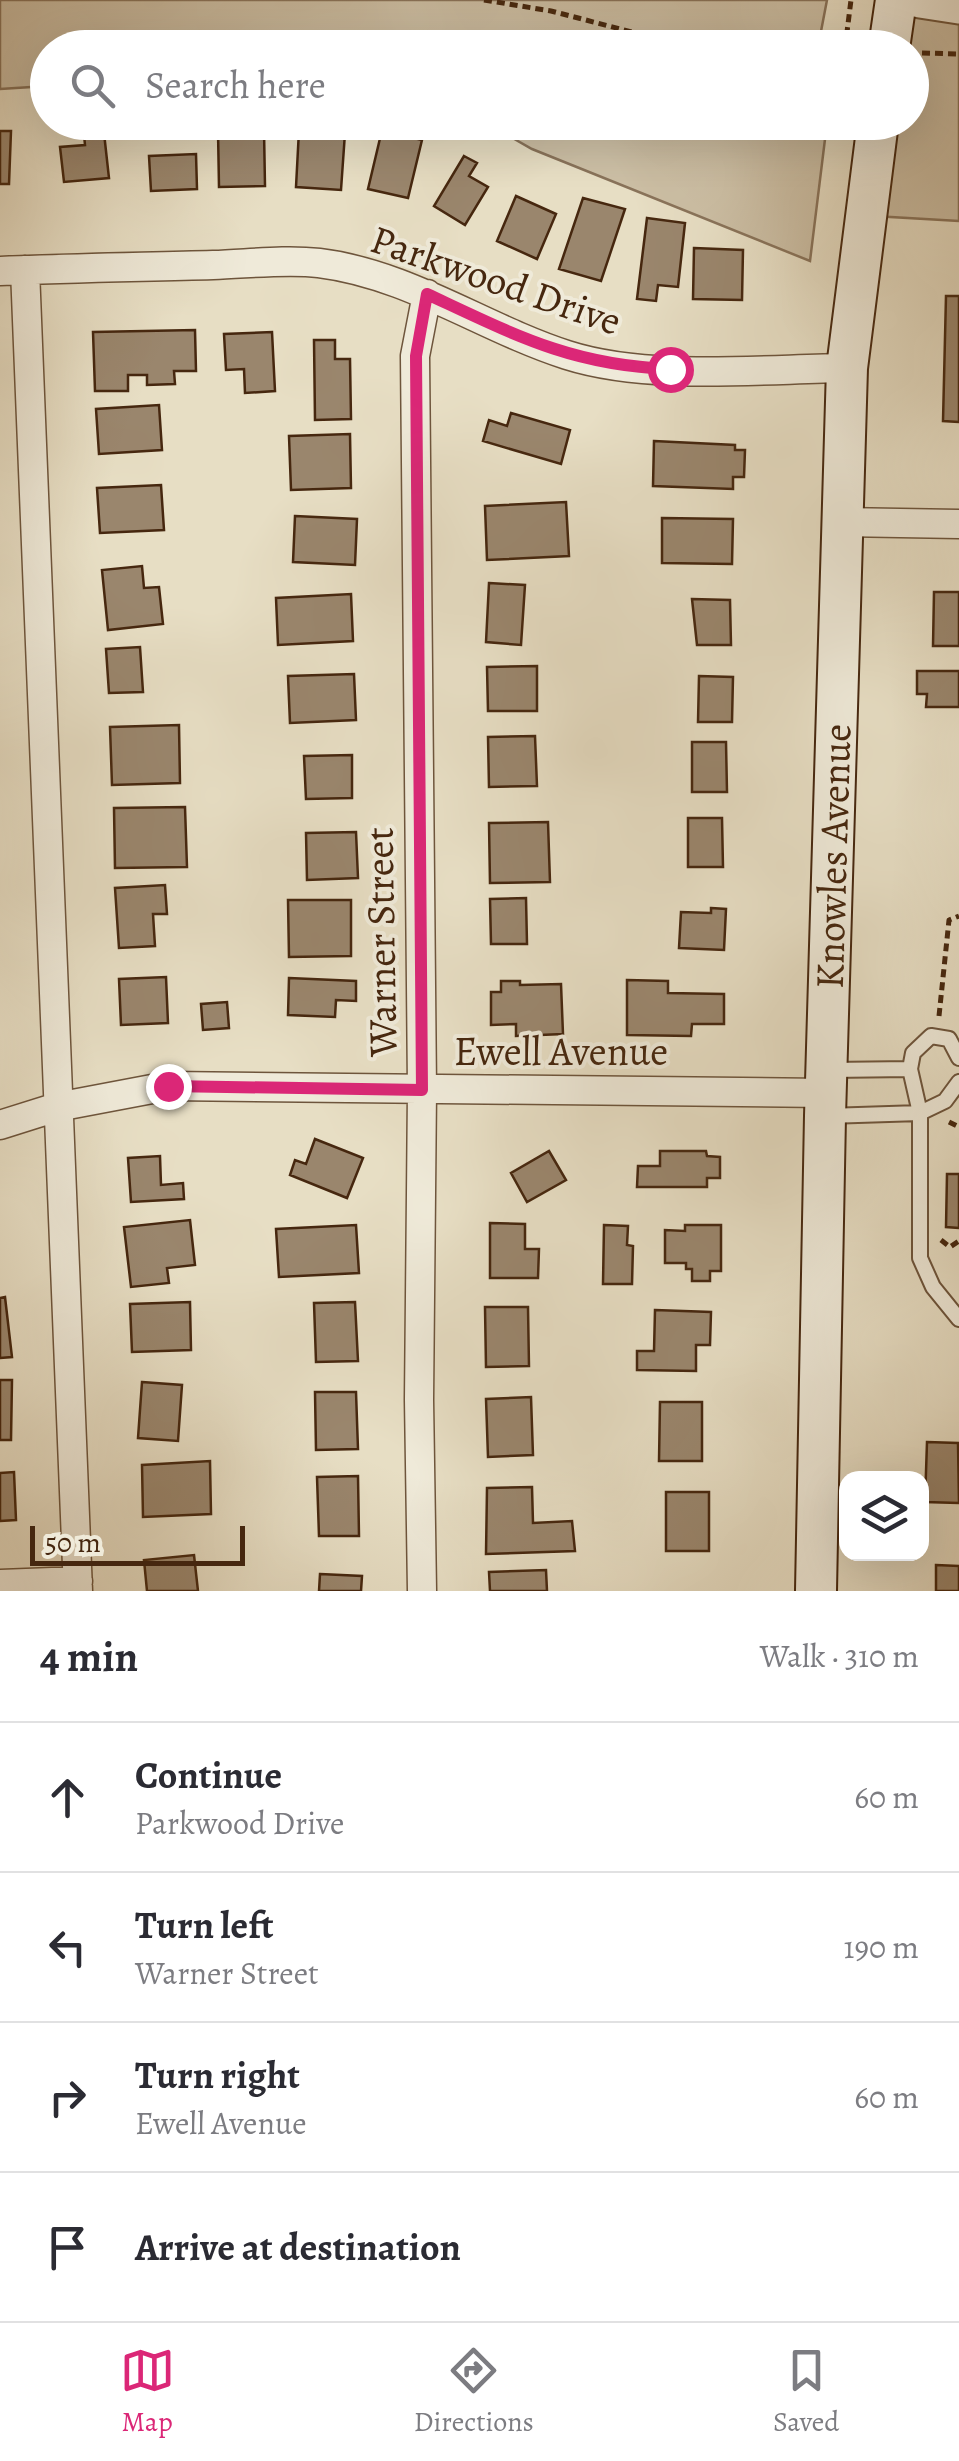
<!DOCTYPE html>
<meta charset="utf-8">
<style>
body{margin:0;font-family:Alegreya,serif;background:#f7f7f7;color:#2b2b33}
.controls{position:absolute;right:30px;bottom:30px;display:grid;overflow:hidden;border-radius:20px;box-shadow:0 10px 40px #0002}
.controls button{width:90px;height:90px;display:grid;place-items:center;padding:0;border:0;border-bottom:2px solid #e1e1e2;background:#fff;color:#2b2b33;font:50px sans-serif}
.scale{position:absolute;left:30px;bottom:25px;width:215px;box-sizing:border-box;padding-left:10px;border:5px solid #46270f;border-top:0;font-size:28px;line-height:35px;white-space:nowrap;color:#46270f;-webkit-text-stroke:8px #efead9;paint-order:stroke}
.stop{position:absolute;width:30px;height:30px;margin:-22px;border:8px solid #db2777;border-radius:50%;background:#fff}
.stop.end{background:#db2777;border-color:#fff;box-shadow:0 2px 10px #0008}
.list{margin:0;padding:0;list-style:none}
h2{display:flex;justify-content:space-between;align-items:center;height:130px;margin:0;padding:0 40px;font-size:42px}
h2 small{font-size:32px;font-weight:400;color:#7c7c81}
.list li{display:grid;grid-template-columns:65px 1fr auto;gap:30px;align-items:center;box-sizing:border-box;height:150px;padding:0 40px;border-top:2px solid #e1e1e2}
.list b{display:block;font-size:38px;white-space:nowrap}
.list p{margin:0;font-size:32px;white-space:nowrap;color:#7c7c81}
.list em{font-size:32px;font-style:normal;color:#7c7c81}
.icon{flex:none;width:55px;height:55px;fill:none;stroke:currentColor;stroke-width:2;stroke-linecap:round;stroke-linejoin:round}
.map{position:relative;flex:none;width:959px;height:1591px;overflow:hidden}
.search{position:absolute;background:#fff;box-shadow:0 10px 40px #0002;left:30px;right:30px;top:30px;height:110px;display:flex;align-items:center;gap:25px;box-sizing:border-box;padding:0 35px;border-radius:55px;color:#7c7c81;font-size:38px}
.sheet{height:730px;background:#fff}
nav{display:flex;justify-content:space-around;align-items:center;box-sizing:border-box;height:140px;border-top:2px solid #e1e1e2;background:#fff;font-size:28px;color:#7c7c81}
nav a{display:grid;justify-items:center;gap:5px}
nav .on{color:#db2777}
.map>svg:first-child{display:block}
.green{fill:#ccbfa5;stroke:#89735a;stroke-width:2.5}
.building{fill:#9a866d;stroke:#46270f;stroke-width:2.5}
.lines{fill:none;stroke-linecap:round;stroke-linejoin:round}
.service-casing{stroke:#6e553c;stroke-width:18}
.minor-casing{stroke:#6e553c;stroke-width:31}
.tertiary-casing{stroke:#6e553c;stroke-width:39}
.secondary-casing{stroke:#46270f;stroke-width:44}
.path{stroke:#46270f;stroke-width:5;stroke-dasharray:8 5;stroke-linecap:butt}
.service{stroke:#efead9;stroke-width:14}
.minor{stroke:#efead9;stroke-width:28}
.tertiary{stroke:#efead9;stroke-width:35}
.secondary{stroke:#efead9;stroke-width:40}
.route{stroke:#db2777;stroke-width:12}
.labels{text-anchor:middle;dominant-baseline:central;stroke-width:8;stroke-linejoin:round;paint-order:stroke}
.street-label{font-size:40px;fill:#46270f;stroke:#efead9}
</style>
<div class="map">
<svg width="959" height="1591" viewBox="0 0 959 1591">
<rect width="100%" height="100%" fill="#e7dec4"/>
<filter id="stains"><feTurbulence type="fractalNoise" baseFrequency=".002" numOctaves="4"/><feColorMatrix values="0 0 0 0 .2 0 0 0 0 .09 0 0 0 0 .02 0 0 0 .5 -.17"/></filter>
<radialGradient id="worn" r=".72"><stop offset=".6" stop-color="#630" stop-opacity="0"/><stop offset="1" stop-color="#630" stop-opacity=".3"/></radialGradient>
<!-- green -->
<path class="green" d="M0 0H827L818 47 48 48 47 86 0 89Z
M910 0H959V221L874 216 890 123 912 122V48L902 47Z
M486 123H827L810 261 532 149Z"/>
<!-- building -->
<path class="building" d="M264 130 265 186 219 187 218 131Z
M299 130 345 133 341 190 296 187Z
M382 130 422 140 408 198 368 189Z
M0 131H11L9 184H0Z
M104 133 109 178 64 182 60 147 85 145 84 135Z
M196 154 197 189 151 191 149 156Z
M464 156 477 163 469 176 488 187 465 225 434 206Z
M516 196 556 214 537 259 497 241Z
M583 198 625 209 601 281 559 269Z
M647 218 685 223 678 287 658 285 656 301 637 299Z
M694 248 743 250 742 300 693 299Z
M946 296H959V422L943 421Z
M195 330 196 371H174L175 384 147 385V375H128V391H95L93 332Z
M272 332 275 391 245 393 244 369 226 370 224 334Z
M314 340H335V359H350L351 419 315 420Z
M159 405 162 450 99 454 96 409Z
M511 413 570 430 561 464 483 441 489 420 507 426Z
M350 434 351 488 291 490 289 436Z
M654 441 735 445V450H745L744 477H733V489L653 486Z
M161 485 164 530 100 533 97 488Z
M566 502 569 556 487 560 485 506Z
M295 516 357 519 355 565 293 562Z
M662 518 733 519 732 564 662 563Z
M142 566 144 588 159 587 163 624 108 630 102 570Z
M489 583 525 585 521 645 486 642Z
M934 592H959V646H933Z
M351 594 353 641 278 645 276 598Z
M692 599 730 600 731 645H697Z
M140 647 143 692 109 693 106 649Z
M537 666V711H488L487 667Z
M917 671H959V707H926L927 694H917Z
M354 674 356 720 290 723 288 676Z
M699 676 733 677 732 722H698Z
M179 725 180 783 112 785 110 727Z
M535 736 537 786 489 787 488 737Z
M692 742H726L727 792H692Z
M352 755V798L306 799 304 756Z
M185 807 187 867 115 868 114 808Z
M688 818H722L723 867H688Z
M548 822 550 882 490 883 489 823Z
M356 832 358 878 307 880 306 833Z
M165 885 167 914H153L155 946 119 948 115 888Z
M526 898 527 944H491L490 899Z
M288 900H351V956L289 957Z
M711 908 726 909 724 950 679 948 681 912 711 913Z
M166 977 168 1023 121 1025 119 979Z
M289 978 356 981V1001L336 1000 335 1017 288 1015Z
M627 980 668 981V993L724 994V1024H692L691 1036 627 1035Z
M501 981H520V985L561 984 563 1034 516 1036V1024L491 1025V992H501Z
M227 1002 229 1028 203 1030 201 1004Z
M315 1139 363 1158 347 1198 290 1175 295 1160 306 1164Z
M549 1151 566 1180 527 1202 511 1173Z
M660 1151H706L707 1156 720 1157V1178H707V1187H637L638 1166H660Z
M160 1156 161 1185 183 1183 184 1199 131 1202 128 1158Z
M947 1174H959V1228L946 1227Z
M190 1220 195 1265 167 1268 169 1283 131 1287 124 1227Z
M490 1223 525 1224V1249H539L538 1278H490Z
M356 1225 359 1273 279 1277 276 1229Z
M604 1225 628 1226 627 1245 633 1246 632 1284H603Z
M685 1225H721V1271H710V1281H692V1269H686V1263H665V1230L685 1231Z
M5 1297 12 1357 0 1358V1298Z
M190 1302 191 1350 132 1352 130 1304Z
M355 1302 358 1361 316 1362 314 1303Z
M485 1307H528L529 1366 486 1367Z
M655 1310 711 1312 710 1345H696V1371L637 1370V1351H654Z
M0 1380H12L11 1440H0Z
M142 1382 182 1385 178 1441 138 1438Z
M315 1392H356L358 1449 316 1450Z
M531 1397 533 1455 488 1457 486 1399Z
M660 1402H702V1461H659Z
M927 1442 958 1443 959 1503 925 1502Z
M210 1461 211 1514 143 1517 142 1465Z
M14 1472 16 1520 0 1521V1473Z
M358 1476 359 1536H319L317 1477Z
M532 1487 533 1523 572 1521 575 1551 486 1554 487 1488Z
M666 1492H709V1551H666Z
M194 1555 198 1591H147L144 1560Z
M936 1565 959 1566V1591H936Z
M546 1570 547 1591H490L489 1572Z
M320 1574 362 1576 361 1591H319Z"/>
<g class="lines">
<defs>
<path id="service" d="M959 1058 949 1039 931 1036 913 1053 910 1069 920 1113V1258L933 1287 959 1319
M830 1070 910 1069
M827 1116 920 1113 945 1101 959 1082"/>
<path id="minor" d="M25 270 78 1591
M0 271C71 268 142 267 213 265 247 264 285 259 319 263 409 274 483 328 567 355 648 381 762 369 847 368
M841 522 959 524
M0 1125 57 1107 168 1086 826 1093
M0 1584 78 1581
M422 1591 419 1400 422 1090 415 356 427 294"/>
<path id="tertiary" d="M920 0 959 6"/>
<g id="secondary">
<path d="M889 48 896 0"/>
<path id="s1" d="M816 1591 825 1116 847 368 878 122"/>
</g>
</defs>
<!-- service casing -->
<use href="#service" class="service-casing"/>
<!-- minor casing -->
<use href="#minor" class="minor-casing"/>
<!-- tertiary casing -->
<use href="#tertiary" class="tertiary-casing"/>
<!-- secondary casing -->
<use href="#secondary" class="secondary-casing"/>
<!-- path -->
<path class="path" d="M484 0 551 11 694 48
M845 48 851 0
M922 53 959 54
M939 1016 949 920 959 916
M949 1122 959 1127
M941 1240 950 1247 959 1241"/>
<!-- service -->
<use href="#service" class="service"/>
<!-- minor -->
<use href="#minor" class="minor"/>
<!-- tertiary -->
<use href="#tertiary" class="tertiary"/>
<!-- secondary -->
<use href="#secondary" class="secondary"/>
</g>
<g class="lines">
<!-- route -->
<path class="route" d="M168 1086 422 1090 416 356 427 294C515 335 571 365 670 369"/>
</g>
<g class="labels">
<!-- street labels -->
<g class="street-label">
<text transform="translate(496 280) rotate(19)">Parkwood Drive</text>
<text stroke="none"><textPath href="#s1" startOffset="735">Knowles Avenue</textPath></text>
<text transform="translate(381 942) rotate(-91)">Warner Street</text>
<text x="561" y="1051">Ewell Avenue</text>
</g>
</g>
<rect width="100%" height="100%" filter="url(#stains)"/>
<rect width="100%" height="100%" fill="url(#worn)"/>
</svg>
<div class="controls">
<button><svg class="icon" aria-label="layers" viewBox="0 0 24 24"><path d="M12 4l9 5-9 5-9-5zM3 14l9 5 9-5"/></svg></button>
</div>
<div class="scale">50 m</div>
<div class="stop" style="left:670px;top:369px"></div>
<div class="stop end" style="left:168px;top:1086px"></div>
<div class="search"><svg class="icon" aria-label="search" viewBox="0 0 24 24"><circle cx="10" cy="10" r="6"/><path d="M15 15l6 6"/></svg>Search here</div>
</div>
<section class="sheet">
<h2>4 min<small>Walk · 310 m</small></h2>
<ul class="list">
<li><svg class="icon" aria-label="ahead" viewBox="0 0 24 24"><path d="M12 20V5M6 11l6-6 6 6"/></svg><div><b>Continue</b><p>Parkwood Drive</p></div><em>60 m</em></li>
<li><svg class="icon" aria-label="left" viewBox="0 0 24 24"><path d="M17 20v-9H6M10 6l-5 5 5 5"/></svg><div><b>Turn left</b><p>Warner Street</p></div><em>190 m</em></li>
<li><svg class="icon" aria-label="right" viewBox="0 0 24 24"><path d="M7 20v-9h11M14 6l5 5-5 5"/></svg><div><b>Turn right</b><p>Ewell Avenue</p></div><em>60 m</em></li>
<li><svg class="icon" aria-label="arrive" viewBox="0 0 24 24"><path d="M6 21V4h12l-3 4 3 4H6"/></svg><div><b>Arrive at destination</b></div></li>
</ul>
</section>
<nav>
<a class="on"><svg class="icon" aria-label="map" viewBox="0 0 24 24"><path d="M3 6l6-2 6 2 6-2v14l-6 2-6-2-6 2zM9 4v14M15 6v14"/></svg>Map</a>
<a><svg class="icon" aria-label="directions" viewBox="0 0 24 24"><path d="M12 3l9 9-9 9-9-9zM9 14v-3h6M13 9l2 2-2 2"/></svg>Directions</a>
<a><svg class="icon" aria-label="saved" viewBox="0 0 24 24"><path d="M7 4h10v16l-5-4-5 4z"/></svg>Saved</a>
</nav>
